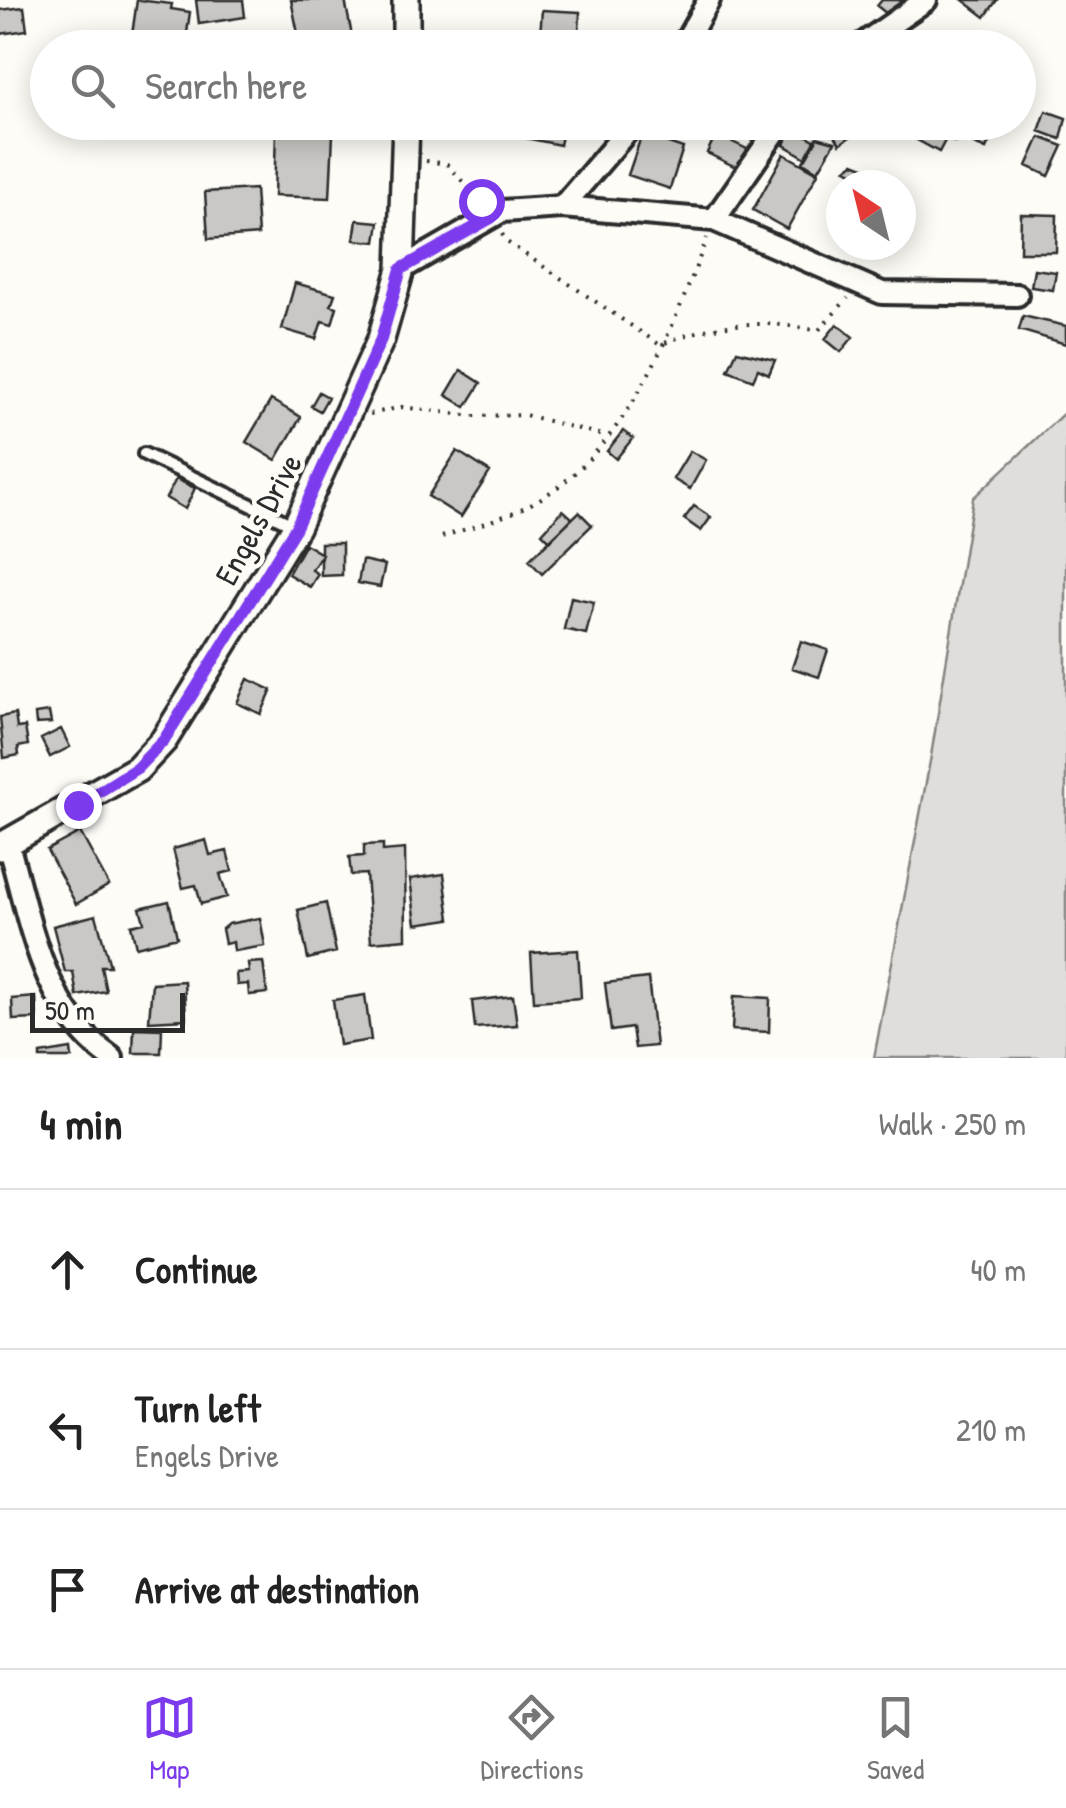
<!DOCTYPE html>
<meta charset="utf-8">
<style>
body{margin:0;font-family:"Patrick Hand",sans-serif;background:#f6f6f6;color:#222}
.compass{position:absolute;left:826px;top:170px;width:90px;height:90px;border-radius:50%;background:#fff;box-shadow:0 5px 25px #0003;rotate:325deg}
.scale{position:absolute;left:30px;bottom:25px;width:155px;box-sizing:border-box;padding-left:10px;border:5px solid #2b2b2b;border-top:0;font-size:28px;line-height:35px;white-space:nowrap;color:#2b2b2b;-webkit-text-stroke:8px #fdfcf7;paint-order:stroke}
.stop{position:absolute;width:30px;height:30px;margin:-22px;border:8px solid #7c3aed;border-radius:50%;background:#fff}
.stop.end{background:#7c3aed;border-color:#fff;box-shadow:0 2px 10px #0008}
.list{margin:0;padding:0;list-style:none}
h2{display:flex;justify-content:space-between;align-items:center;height:130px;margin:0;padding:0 40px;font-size:42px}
h2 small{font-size:32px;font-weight:400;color:#767676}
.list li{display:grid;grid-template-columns:65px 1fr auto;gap:30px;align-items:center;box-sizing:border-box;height:160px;padding:0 40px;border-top:2px solid #e0e0e0}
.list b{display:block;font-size:38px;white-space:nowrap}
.list p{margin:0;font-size:32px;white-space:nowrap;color:#767676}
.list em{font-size:32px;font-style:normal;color:#767676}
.icon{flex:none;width:55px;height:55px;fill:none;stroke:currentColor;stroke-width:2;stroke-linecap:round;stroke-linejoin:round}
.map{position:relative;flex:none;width:1066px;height:1058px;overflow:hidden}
.search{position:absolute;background:#fff;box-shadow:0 5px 25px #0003;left:30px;right:30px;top:30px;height:110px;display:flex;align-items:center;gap:25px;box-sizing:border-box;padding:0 35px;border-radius:55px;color:#767676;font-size:38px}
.sheet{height:610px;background:#fff}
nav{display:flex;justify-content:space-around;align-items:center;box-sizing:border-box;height:140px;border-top:2px solid #e0e0e0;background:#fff;font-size:28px;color:#767676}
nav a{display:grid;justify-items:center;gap:5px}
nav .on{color:#7c3aed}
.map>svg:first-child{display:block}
.green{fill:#dfdeda;stroke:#858482;stroke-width:2.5}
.building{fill:#c9c8c4;stroke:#2b2b2b;stroke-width:2.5}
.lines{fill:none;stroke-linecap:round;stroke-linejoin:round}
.service-casing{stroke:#2b2b2b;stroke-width:18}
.minor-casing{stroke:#2b2b2b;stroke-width:28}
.tertiary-casing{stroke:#2b2b2b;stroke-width:32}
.path{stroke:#2b2b2b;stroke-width:4;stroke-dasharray:2.5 8;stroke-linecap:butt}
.service{stroke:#fdfcf7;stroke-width:10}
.minor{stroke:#fdfcf7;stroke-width:20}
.tertiary{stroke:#fdfcf7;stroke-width:25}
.route{stroke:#7c3aed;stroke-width:12}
.labels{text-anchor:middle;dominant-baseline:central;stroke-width:9;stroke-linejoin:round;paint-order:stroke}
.street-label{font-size:32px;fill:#2b2b2b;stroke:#fdfcf7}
</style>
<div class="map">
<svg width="1066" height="1058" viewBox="0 0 1066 1058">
<rect width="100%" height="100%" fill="#fdfcf7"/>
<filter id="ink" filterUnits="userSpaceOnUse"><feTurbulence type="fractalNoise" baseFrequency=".01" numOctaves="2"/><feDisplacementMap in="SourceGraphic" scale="20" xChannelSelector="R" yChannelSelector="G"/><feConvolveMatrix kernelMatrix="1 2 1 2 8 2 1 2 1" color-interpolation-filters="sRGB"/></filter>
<g filter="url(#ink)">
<!-- green -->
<path class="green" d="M1066 411V1058H874L931 756 973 498Z"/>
<!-- building -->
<path class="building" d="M137 0 172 4 171 9 190 12 185 47 132 35Z
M196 0H243L245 17 199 24Z
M291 0H345L353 41 301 48Z
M882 0H909L891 17 877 6Z
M963 0H997L985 17Z
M24 7 27 30 0 34V10Z
M542 10 580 12 578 48H539Z
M1046 111 1066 118 1061 139 1039 131Z
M565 122 560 145 516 136 518 124 511 123Z
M916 122H955L963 129 955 142 946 139 939 152 908 135Z
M964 122H998L986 149 965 140 972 126Z
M843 125 850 137 840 144 833 132Z
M793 128 816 141 806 158 784 145Z
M276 132 333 134 330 198 274 196Z
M642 134 683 148 670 189 628 175Z
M716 134 749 150 740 169 707 153Z
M817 137 835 142 818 171 803 162Z
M1040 137 1063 146 1049 176 1027 166Z
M784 154 818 173 787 229 753 210Z
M854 163 872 170 869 179 846 169Z
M255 189 258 235 208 239 205 192Z
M1021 214 1057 215 1056 252H1020Z
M357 220 379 222 376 242 354 240Z
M1034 269 1056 272 1053 290 1031 287Z
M295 283 335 294 331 305 337 307 332 324 322 321 316 339 282 329Z
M1023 316 1066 326V344L1019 330Z
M837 324 853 337 841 352 825 339Z
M737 351 775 360 769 374 758 369 753 380 728 370Z
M461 370 481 383 466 407 446 395Z
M319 392 328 397 320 411 311 406Z
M271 400 301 417 276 460 246 442Z
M623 431 633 438 616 459 607 451Z
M457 451 490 472 461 517 428 496Z
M690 451 706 460 690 489 673 479Z
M176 479 195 488 185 509 166 498Z
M694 506 711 517 701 531 684 519Z
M563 510 572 518 550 541 542 533Z
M579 512 592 525 542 574 529 560Z
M321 543H342V575L321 576Z
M305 544 322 554 312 570 318 574 310 587 288 574Z
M362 560 385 565 380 587 358 583Z
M571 597 594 602 586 634 564 629Z
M801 641 828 650 819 677 792 668Z
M248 679 272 690 261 714 237 703Z
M49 712 51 723 36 724 35 714Z
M15 714 17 728 25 727 28 745 18 747 19 755 4 758 0 717Z
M61 729 70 747 50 757 41 739Z
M80 832 109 885 76 904 47 850Z
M206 840 210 855 227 851 232 871 220 874 227 897 201 904 196 885 183 888 173 849Z
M383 844V851L405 849 406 939 371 942 366 874 351 875 349 857 364 856V845Z
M444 874 450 919 416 924 410 879Z
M169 901 177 937 136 947 131 925 144 922 140 908Z
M326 903 336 952 308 959 298 910Z
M96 915 110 966H101L106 991 77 996 73 972H65L53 926Z
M260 918 265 946 234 951 233 942 225 944 222 929 228 924Z
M578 950 581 998 534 1001 531 953Z
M263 962 267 993 249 995 248 984 237 985 236 973 249 972 248 963Z
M648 978 656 1046 635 1048 632 1028 611 1031 605 983Z
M184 981 186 1019 149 1021 152 983Z
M365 995 371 1040 339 1045 333 1000Z
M513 996 517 1025 475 1028 472 1001Z
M734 996 770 998 769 1032 732 1030Z
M36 997 37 1019 13 1020 12 999Z
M134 1028 162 1029 161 1053H133Z
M71 1049 72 1058H40V1054Z"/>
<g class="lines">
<defs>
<path id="service" d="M144 454 295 526"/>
<path id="minor" d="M682 48 709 0
M857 48 926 0
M562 207 635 122
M714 220 782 122
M401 269 502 211 562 207 714 220 882 293 1017 295
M8 844C30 920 42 1010 112 1058"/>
<path id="tertiary" d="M406 0V48
M0 847 137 769 164 740 296 527 381 339 401 269 406 122"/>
</defs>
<!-- service casing -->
<use href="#service" class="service-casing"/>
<!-- minor casing -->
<use href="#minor" class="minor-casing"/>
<!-- tertiary casing -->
<use href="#tertiary" class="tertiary-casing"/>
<!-- path -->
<path class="path" d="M426 161 447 164 480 201
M502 234 507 242 660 345C710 323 764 318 818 331L848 298
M370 414 402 407 473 416 525 415 606 436
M442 537C470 527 502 519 529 505 626 454 670 335 707 238"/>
<!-- service -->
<use href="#service" class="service"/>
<!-- minor -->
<use href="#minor" class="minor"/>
<!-- tertiary -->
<use href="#tertiary" class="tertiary"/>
</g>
</g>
<g class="lines" filter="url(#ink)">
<!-- route -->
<path class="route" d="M78 805 137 768 164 740 296 527 381 339 401 269 491 218 481 201"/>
</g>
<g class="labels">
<!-- street labels -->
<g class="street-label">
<text transform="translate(258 519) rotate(-61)">Engels Drive</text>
</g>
</g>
</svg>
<svg class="compass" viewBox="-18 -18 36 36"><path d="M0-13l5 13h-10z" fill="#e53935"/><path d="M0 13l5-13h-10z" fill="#767676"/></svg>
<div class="scale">50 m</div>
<div class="stop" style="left:481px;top:201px"></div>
<div class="stop end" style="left:78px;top:805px"></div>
<div class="search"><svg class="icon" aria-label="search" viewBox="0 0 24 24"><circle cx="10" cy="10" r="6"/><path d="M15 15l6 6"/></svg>Search here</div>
</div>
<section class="sheet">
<h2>4 min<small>Walk · 250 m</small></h2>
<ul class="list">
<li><svg class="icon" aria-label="ahead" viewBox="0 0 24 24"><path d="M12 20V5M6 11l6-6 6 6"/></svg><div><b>Continue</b></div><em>40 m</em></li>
<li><svg class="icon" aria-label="left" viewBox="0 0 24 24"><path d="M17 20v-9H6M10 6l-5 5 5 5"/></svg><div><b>Turn left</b><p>Engels Drive</p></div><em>210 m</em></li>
<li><svg class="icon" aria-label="arrive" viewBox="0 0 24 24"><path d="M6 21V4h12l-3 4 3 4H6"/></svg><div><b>Arrive at destination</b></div></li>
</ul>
</section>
<nav>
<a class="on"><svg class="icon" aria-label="map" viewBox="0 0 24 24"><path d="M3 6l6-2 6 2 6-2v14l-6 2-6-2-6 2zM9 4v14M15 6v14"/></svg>Map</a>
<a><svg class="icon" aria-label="directions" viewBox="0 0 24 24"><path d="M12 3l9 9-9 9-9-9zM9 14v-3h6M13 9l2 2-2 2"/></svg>Directions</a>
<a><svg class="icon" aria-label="saved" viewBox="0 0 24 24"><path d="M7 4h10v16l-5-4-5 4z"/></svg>Saved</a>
</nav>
